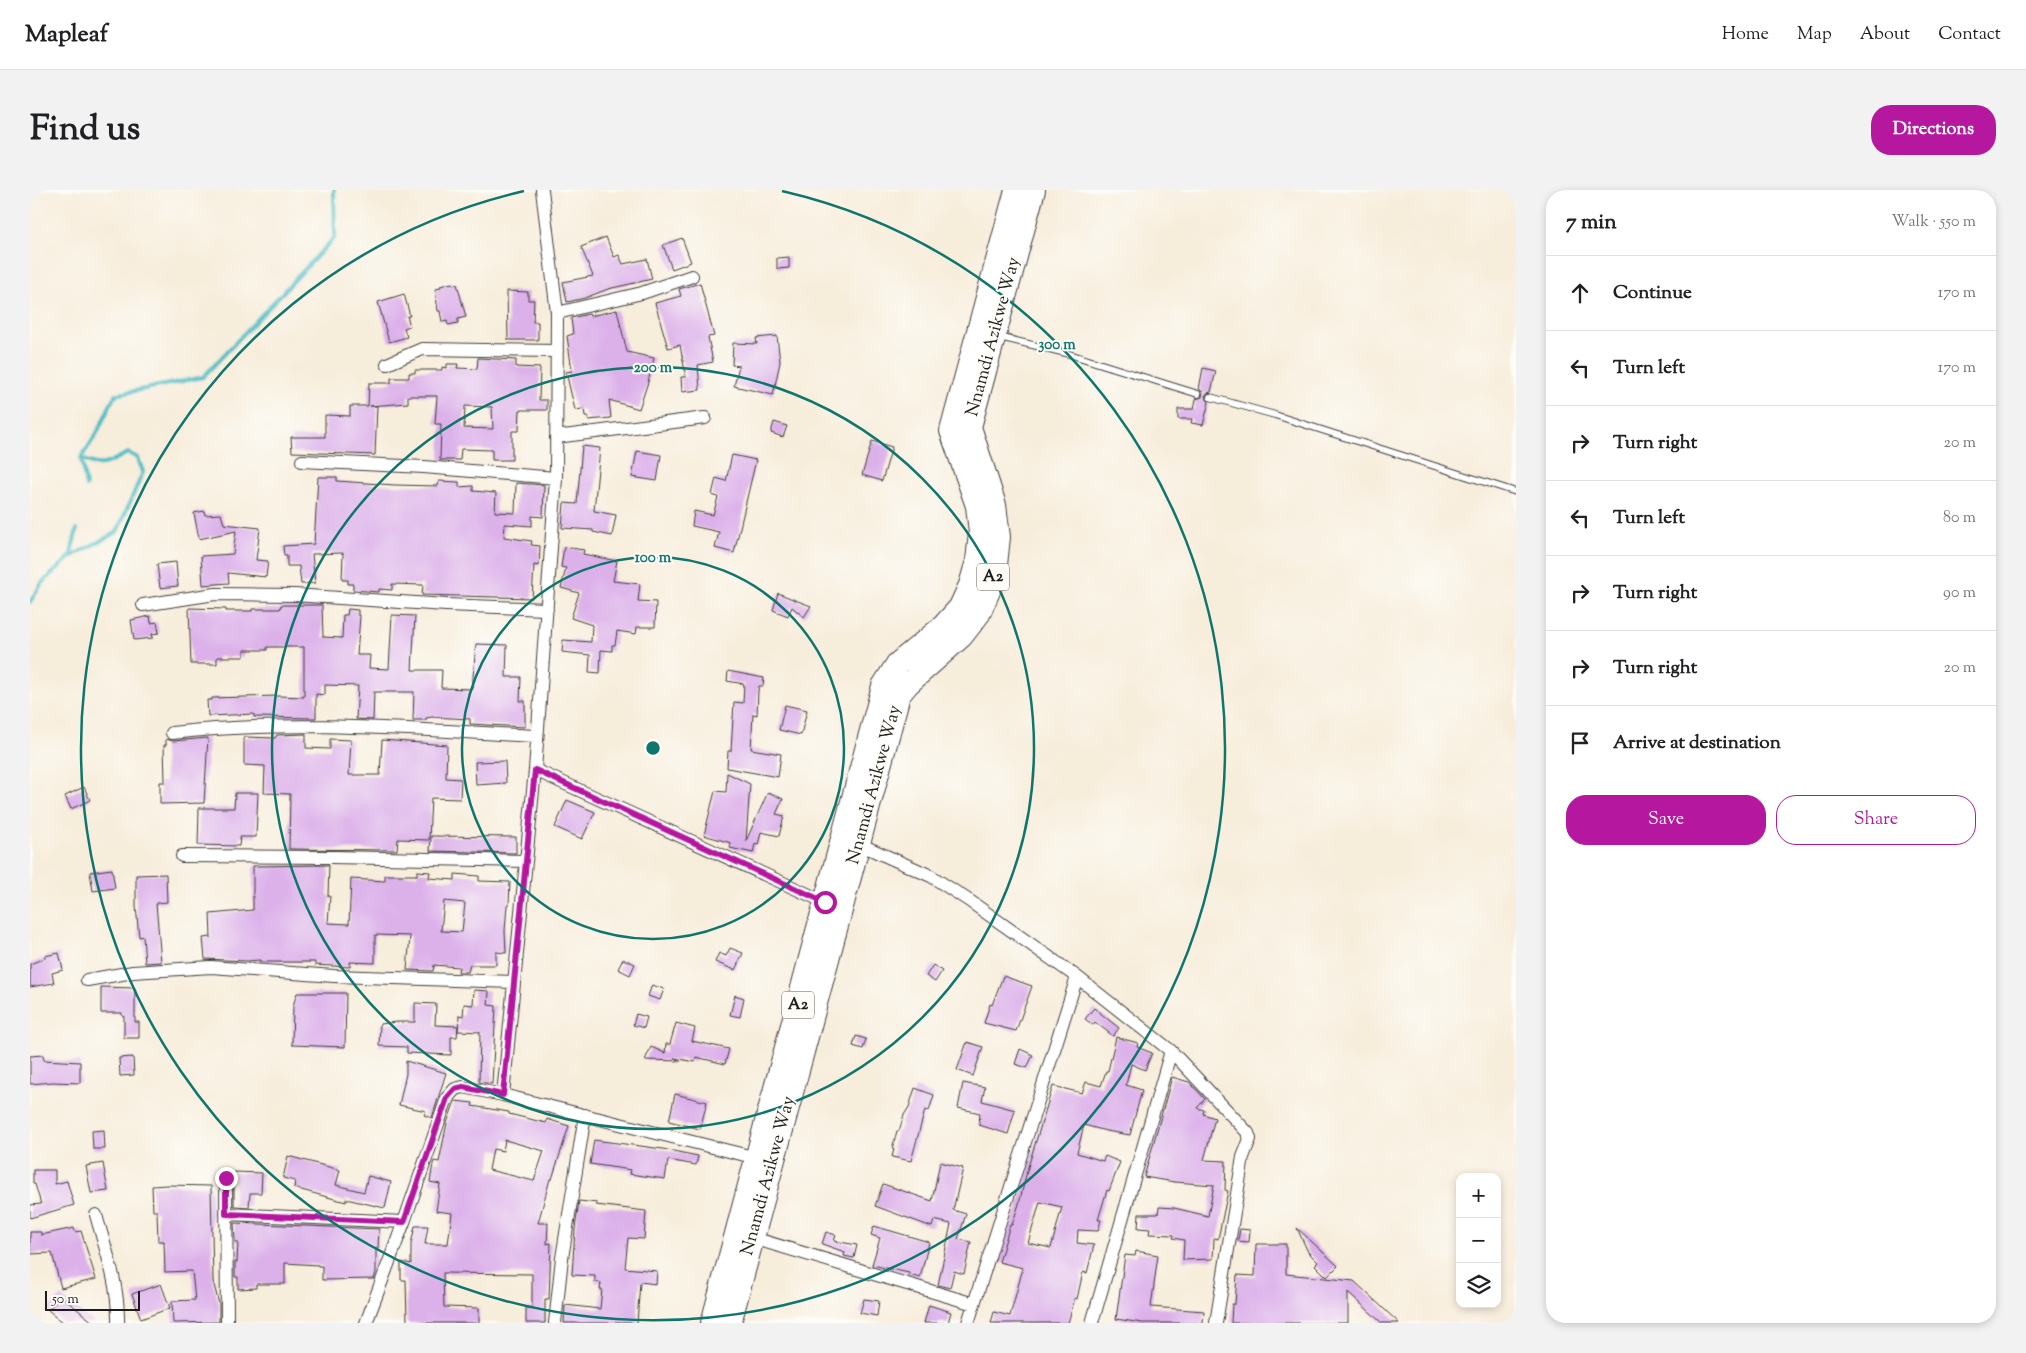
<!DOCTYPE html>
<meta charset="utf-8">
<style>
body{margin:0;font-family:"Sorts Mill Goudy",serif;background:#f2f2f2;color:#202124}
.controls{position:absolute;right:15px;bottom:15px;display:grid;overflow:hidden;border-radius:10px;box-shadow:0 2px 8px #0003}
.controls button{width:45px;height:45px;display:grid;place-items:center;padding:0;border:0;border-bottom:1px solid #e0e0e0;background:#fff;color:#202124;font:25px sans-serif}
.scale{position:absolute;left:15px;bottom:12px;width:95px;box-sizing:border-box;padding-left:5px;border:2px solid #1c1c1c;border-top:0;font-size:14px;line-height:18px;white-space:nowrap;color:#1c1c1c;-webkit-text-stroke:4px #fdfcf7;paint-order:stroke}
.stop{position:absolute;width:15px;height:15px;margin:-11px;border:4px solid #b5179e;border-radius:50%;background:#fff}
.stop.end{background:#b5179e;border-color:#fff;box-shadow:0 1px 5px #0008}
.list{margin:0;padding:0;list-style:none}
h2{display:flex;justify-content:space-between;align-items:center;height:65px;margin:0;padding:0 20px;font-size:21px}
h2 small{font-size:16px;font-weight:400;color:#757577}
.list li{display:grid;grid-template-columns:32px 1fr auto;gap:15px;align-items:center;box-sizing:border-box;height:75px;padding:0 20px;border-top:1px solid #e0e0e0}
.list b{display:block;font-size:19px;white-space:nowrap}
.list em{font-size:16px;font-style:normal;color:#757577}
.actions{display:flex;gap:10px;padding:15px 20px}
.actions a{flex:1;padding:11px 0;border:1px solid #b5179e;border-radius:20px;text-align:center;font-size:18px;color:#b5179e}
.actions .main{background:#b5179e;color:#fff}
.icon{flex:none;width:28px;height:28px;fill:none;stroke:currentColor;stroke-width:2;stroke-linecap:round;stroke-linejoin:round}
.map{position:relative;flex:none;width:1486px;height:1133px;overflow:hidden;border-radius:20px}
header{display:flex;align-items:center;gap:30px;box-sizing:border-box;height:70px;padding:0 25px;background:#fff;border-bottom:1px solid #e0e0e0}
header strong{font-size:24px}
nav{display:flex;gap:28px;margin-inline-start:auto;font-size:18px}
.intro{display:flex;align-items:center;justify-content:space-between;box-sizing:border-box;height:120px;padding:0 30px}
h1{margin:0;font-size:35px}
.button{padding:12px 22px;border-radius:20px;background:#b5179e;color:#fff;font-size:18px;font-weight:700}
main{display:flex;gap:30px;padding:0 30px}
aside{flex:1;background:#fff;border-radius:20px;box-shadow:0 2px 8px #0003}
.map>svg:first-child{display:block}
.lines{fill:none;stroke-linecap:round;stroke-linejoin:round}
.stream{stroke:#4fbdc6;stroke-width:4}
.building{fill:#dcb1ea;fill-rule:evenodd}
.lane-casing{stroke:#3d3b39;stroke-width:8}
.street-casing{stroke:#3d3b39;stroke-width:14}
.highway-casing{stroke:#3d3b39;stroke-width:24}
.lane{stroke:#fff;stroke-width:6}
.street{stroke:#fff;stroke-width:12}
.highway{stroke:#fff;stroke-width:22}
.route{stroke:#b5179e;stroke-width:6}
.ring{fill:none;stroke:#0f766e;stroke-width:2.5}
.labels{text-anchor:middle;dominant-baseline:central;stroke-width:4;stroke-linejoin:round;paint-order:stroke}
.shield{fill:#fdfcf7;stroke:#605f5e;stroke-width:1}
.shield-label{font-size:16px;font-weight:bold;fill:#1c1c1c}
.street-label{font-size:18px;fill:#1c1c1c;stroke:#fdfcf7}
.centre{fill:#0f766e;stroke:#fdfcf7;stroke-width:2.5}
.ring-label{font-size:15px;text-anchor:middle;font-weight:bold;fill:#0f766e;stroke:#fdfcf7;stroke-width:4;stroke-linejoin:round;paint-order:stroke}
</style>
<header>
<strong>Mapleaf</strong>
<nav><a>Home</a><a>Map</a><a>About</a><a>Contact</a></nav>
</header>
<div class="intro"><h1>Find us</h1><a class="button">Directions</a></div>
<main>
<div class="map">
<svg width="1486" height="1133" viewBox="0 0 1486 1133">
<rect width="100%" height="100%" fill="#fdfcf7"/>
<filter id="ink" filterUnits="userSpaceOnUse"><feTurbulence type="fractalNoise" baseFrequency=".02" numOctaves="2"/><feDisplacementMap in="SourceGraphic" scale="10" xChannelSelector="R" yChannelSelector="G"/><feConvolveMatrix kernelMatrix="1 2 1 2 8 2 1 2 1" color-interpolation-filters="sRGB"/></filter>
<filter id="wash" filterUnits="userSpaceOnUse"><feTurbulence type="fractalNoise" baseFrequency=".0096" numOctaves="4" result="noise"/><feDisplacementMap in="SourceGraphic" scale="20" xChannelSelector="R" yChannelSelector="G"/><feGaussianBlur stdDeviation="1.12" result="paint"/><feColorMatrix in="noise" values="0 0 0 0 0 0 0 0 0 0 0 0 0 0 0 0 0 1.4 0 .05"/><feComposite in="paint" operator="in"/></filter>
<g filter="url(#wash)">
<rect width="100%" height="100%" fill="#f7eddb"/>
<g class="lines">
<!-- stream -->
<path class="stream" d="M56 296 51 268 66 245 85 205 173 187 305 47 304 0
M40 367 87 342 113 282 108 268 98 263C77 273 73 280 51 268
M0 412 12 393 40 367 47 339"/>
</g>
<g id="blocks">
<!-- building -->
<path class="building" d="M576 47 584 67 589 65 593 74 617 69 622 89 578 99 555 108 537 112 533 92 563 86 551 57Z
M652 48 661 72 642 79 633 55Z
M759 67V78L747 79V68Z
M422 93 423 95 427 94 436 127 428 129V133L418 135 417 131 412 132 410 121H408L405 99 411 98 410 96Z
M670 93 684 146 678 147 683 172 668 175 670 200 652 202 651 187H656L650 155 638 158 625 113 651 106 649 99Z
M477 101 498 102V110H504L503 132H508V150H478Z
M374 104 380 126H377L380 136 374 138 377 147 359 152 348 112Z
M587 120 597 162 624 168 618 192 609 219 579 210 581 228 558 230V226H555L554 219 545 220 536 182 542 181 537 146 543 144 541 128 559 124 560 126Z
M747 146 750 172 743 205 704 196 709 176 702 175 703 153 727 154 726 148Z
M448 168 486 170V177L510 178 509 210H517V220H490L489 241H482V270H462V260L431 259 430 270H410L411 234H405L407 206H378V213L340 216H347L345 265 262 262 261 247H295V225L320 226V216H338L339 193H361V188H379V183H385V180H412V177L417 178V174H428L427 178 447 179ZM435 216 462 217 463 239 434 238Z
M1173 178 1186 181 1181 202 1177 203 1175 206 1179 212 1173 235 1161 233 1162 229H1148V219H1164L1166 209 1172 207 1173 202 1169 199Z
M744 232 757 236 753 247 741 243Z
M842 251 862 257 852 291 832 285Z
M552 256 570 258 564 321 586 325 582 346 563 342V340L532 338 534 313 547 314Z
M607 261 631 265 627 291 602 287Z
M702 265 726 270 704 363 685 358 689 342 662 336 664 321 683 325 688 307 682 305 686 288 696 291Z
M288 287H307V291L365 295 408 296 409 291 429 292V297L443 296V301L466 303 465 322 485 323 486 293 514 295 513 327 502 326V336L475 334 474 347 502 351 501 355 510 356 509 376 504 375 502 408 392 405 393 395 362 394V400L349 399V402L323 400V394H318V390H312L313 363 282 364 285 393 271 394 269 376H257V365H254L253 356 284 354Z
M174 321 175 325 191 324 194 334 230 338 226 370 238 371 236 387 198 383 199 393 173 395 171 366 203 364 206 341 169 349 164 323Z
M534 357 554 360 553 364 587 371 583 391 610 394 608 411 626 412 625 437H607L606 444 587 441 585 455H582V461L571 460 570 483 559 482 560 465 532 462 533 450 561 452 562 435 541 428 549 403 531 398 536 378 531 377Z
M146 372 148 396 130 398 127 374Z
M748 403 765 410 781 416 774 427 762 417 758 426 743 420Z
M251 415H292L293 447 312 448 313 425H317L318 419 328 420V426H330L327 465H340L339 478 359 479 362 425 385 426 382 480H412L411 498 442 499 446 454 477 455 476 487H491L490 511H495V537L440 534V529L402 527 396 528V530H383L384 502H344L343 530 326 529 328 496 295 495V505L286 504V528L224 527V524L178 526 177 510H182V508L247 506 274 507V457H237V460H214V467H187V474H161L159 418 196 419V421H222V419H250Z
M120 426 121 433 127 432 129 443 122 444 123 448 104 450 101 430Z
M698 481 734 488 733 496H729L728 501 727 525 723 524 721 559 751 564 748 587 697 578 698 561H701L704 512 713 513 714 494 697 491Z
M755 515 777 520 771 545 749 540Z
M276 544V558L300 559V549L321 550 319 585H350L352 550 417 555 416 588 431 589 430 609 401 608 399 650 368 649 367 660 259 659 260 604 234 603 235 576 214 575V547L245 548 247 545Z
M178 548 174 613 130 614V592H135L134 555H136V549L143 551Z
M475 571 476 593 446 595 445 572Z
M697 583 720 594 716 651 738 602 753 609 746 624 754 626 749 646 731 642 728 655 725 654 723 663 700 658 701 653 674 645 685 601 696 602Z
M54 597 60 610 41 619 35 606Z
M205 603H228L226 647H210L209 656 168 655 169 618H204Z
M537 610 565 622 552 649 525 637Z
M401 646 486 647V663L400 661Z
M299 675 298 706H300L298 733 319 734 321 689 355 691V685H387V681L400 682 399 688 425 690V684L449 686V691L480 692 479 715H477L475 741 476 763 466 762V775H440L438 782H428L429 777 404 775 403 781 377 780 380 746 345 745V773L320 772V777L285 775V772H230V770L217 771 175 769 173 748 181 747 180 724 223 720V676ZM414 711 435 713 432 742 411 741Z
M82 679 85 698 63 701 60 682Z
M136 684 137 712 126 713 131 772 115 773 113 746 109 747 106 716V685Z
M700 758 713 763 705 780 685 772 689 763 696 766Z
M29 763 33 780 22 783 24 793 0 797V774L15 768V766Z
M593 769 605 774 600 785 588 779Z
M903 775 912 781 905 792 896 786Z
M973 786 1002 796 986 841 954 833 960 814 962 815Z
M622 795 634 799 630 810 618 806Z
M71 797 105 798V832H109V848H94V826H92V823H71Z
M444 800 459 801 458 815 466 816 462 894 449 892 450 842 428 841 429 825 433 826 434 814 443 815Z
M267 803H316L315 857 262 855 263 816Z
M705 805 714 808 710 827 700 825Z
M385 813 406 814 405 835 428 836 427 847H421V865L377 863V857L349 856 350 834 367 832H385Z
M1064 818 1089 838 1083 846 1065 832 1063 835 1055 829Z
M606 824 617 827 614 838 603 835Z
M646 833 665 838 662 851 699 859 695 874 666 867 665 872 644 868 651 871 615 870 621 857 635 863 636 854H640Z
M826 846 836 849 833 859 823 856Z
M1086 847 1108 853 1107 857 1122 863 1115 880 1101 874 1096 895 1112 900 1100 945 1076 941 1054 935 1047 963 1073 971 1075 966 1090 972 1079 1001 1077 1000 1068 1030H1071L1068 1041 1048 1040 1047 1053 1064 1055 1057 1083 1053 1082 1047 1109 1045 1108 1038 1133H961L964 1122 980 1126 993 1078 969 1072 980 1035H982L989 1014 998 977 1023 896 1052 903 1056 892 1071 896 1076 881H1078ZM1010 1012 1032 1017 1021 1058 998 1053Z
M937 852 953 857 943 886 927 880Z
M990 859 1003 865 997 878 985 874Z
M13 865 14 870 50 872V893L23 892 0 894V866Z
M103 867 104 885 90 886 89 868Z
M376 871 416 883 402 928 394 925 396 921 369 915 376 884Z
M1142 887 1159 892 1175 909 1167 918 1174 920 1173 924 1185 928 1174 970 1196 971 1195 1000 1198 1001 1188 1049 1184 1048 1183 1069 1153 1070 1154 1050 1143 1048 1144 1045 1119 1044 1120 1039 1108 1038 1109 1024H1128L1129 1017 1144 1018 1178 1026 1184 995 1145 992 1114 987Z
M933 893 955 897 952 911 985 920 978 944 949 935 950 923 928 918Z
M885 898 904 905 899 921 895 920 881 971 862 967 864 959H862L867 941H869L874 925 879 917Z
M645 904 677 912 670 939 639 931Z
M425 911 443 913 442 916 479 922V924L516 933 517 929 539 936 522 989H520L508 1033H518L517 1054 521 1053 519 1109H515V1133H496V1118H502V1084L413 1083 414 1117 449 1118V1133H377L376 1090H371V1072L381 1074V1054L385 1036H398L395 1054H418L422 1023 406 1021 410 994 400 992 403 974 404 971 409 972 417 933ZM475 950 514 961 504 991 459 980 463 959 473 961Z
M74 940 75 959H63L62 941Z
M564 950 633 959 668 966 666 975 638 970 635 989 600 984 601 980 560 974Z
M258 966 310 980 306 995 334 1002 338 986 361 992 355 1018 316 1009V1012L264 998 265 991 253 988Z
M910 972 933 978 923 1020 936 1024 928 1049 941 1052 934 1084 924 1081 920 1098 908 1095 921 1034 904 1030 902 1037 845 1016 853 994 902 1011Z
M73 973 78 1001 61 1003 56 976Z
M3 980H25V994L37 991 44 1015 0 1028V1015L11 1014 5 994H3Z
M204 982 232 983 231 1003H220L219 1017 204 1016Z
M137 995 181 996 183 1091 189 1114V1132L143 1133 142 1111 165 1110 162 1081 135 1082 134 1051H128L127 1021H123L122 996Z
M549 1011 567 1013 566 1015 616 1021 614 1049 598 1048 595 1078 627 1081 626 1094 610 1092 607 1133H534L535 1115 570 1119 572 1099H570L571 1093 565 1092V1086L542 1085 545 1039Z
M204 1033 349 1039 348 1058H346V1082L344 1089 292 1090V1076H288V1075L255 1073V1094H226V1098L208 1099V1087H205V1072H207L208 1052H205Z
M844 1036 899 1052 890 1088 879 1085V1083L842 1075 850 1048 841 1045Z
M44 1038 45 1042 51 1041 66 1089 31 1098 22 1063 0 1064V1042H11V1045Z
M1267 1038 1308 1076 1297 1087 1285 1075 1288 1072 1278 1062Z
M1210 1039 1220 1040 1219 1052 1208 1051Z
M796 1042 806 1045 804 1051 827 1055 824 1068 814 1066 815 1062 792 1054Z
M1226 1054H1256V1084L1324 1091 1369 1133H1352L1318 1102V1133H1201L1202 1114H1205L1207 1085 1225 1086Z
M1106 1061 1128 1065 1121 1117 1174 1121 1173 1133H1112L1086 1129 1095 1065 1105 1066Z
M131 1094 140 1118 111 1129 102 1104Z
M31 1106 64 1133H34L18 1120Z
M834 1109 849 1111 847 1126 830 1123Z
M899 1115 921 1122 918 1133H894Z"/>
</g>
</g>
<g filter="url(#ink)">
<use href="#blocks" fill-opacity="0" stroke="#3d3b39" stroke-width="1"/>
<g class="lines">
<defs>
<path id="lane" d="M969 147 1036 163 1168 204
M1180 207 1245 225 1486 302"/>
<path id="street" d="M527 123 612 103 662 86
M357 174 392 159 527 161
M526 247 675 228
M272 271 394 277 526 288
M113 415 185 404 264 405 416 415 517 419
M142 543C263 529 386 540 507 546
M505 580 795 712
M829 654 901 686 941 712 1047 787 1141 861 1218 943 1220 949 1213 967 1186 1133
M152 666 302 667 496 671
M57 790 103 782 181 777 304 786 484 792
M473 905 505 580 526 288 527 123 512 0
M196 989 197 1133
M196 1024 374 1032
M66 1025C76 1061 89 1095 88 1133
M723 1048 944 1114
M336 1133 374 1032 417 908 425 899 433 897 473 905 727 968
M525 1133 532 1068 555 925
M938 1133 1047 787
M1062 1133 1141 861"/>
<path id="highway" d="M682 1133 853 496 867 474 912 437 930 417 940 395 947 371 950 343 947 316 921 241 986 0
M700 1133 869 505 878 494 932 446 949 424 959 401 966 375 969 347 965 315 940 237 1004 0"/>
</defs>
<!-- lane casing -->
<use href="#lane" class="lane-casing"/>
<!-- street casing -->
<use href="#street" class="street-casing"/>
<!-- highway casing -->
<use href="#highway" class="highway-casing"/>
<!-- lane -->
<use href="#lane" class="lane"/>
<!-- street -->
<use href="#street" class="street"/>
<!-- highway -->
<use href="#highway" class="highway"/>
</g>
</g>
<g class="lines" filter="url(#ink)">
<!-- route -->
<path class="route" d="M196 988V1024L374 1032 417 908 425 899 433 897 473 905 505 580 795 712"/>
</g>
<!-- distance rings -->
<g class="ring">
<circle cx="623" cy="558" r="191"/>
<circle cx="623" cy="558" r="381"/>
<path d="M752 1A572 572 0 1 1 494 1"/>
</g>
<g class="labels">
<!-- shield labels -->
<g class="shield">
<rect x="947" y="373.5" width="32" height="27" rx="4"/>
<rect x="752" y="801.5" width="32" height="27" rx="4"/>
</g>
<g class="shield-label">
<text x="963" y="387">A2</text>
<text x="768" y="815">A2</text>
</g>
<!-- street labels -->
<g class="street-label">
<text transform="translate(964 147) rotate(-75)">Nnamdi Azikwe Way</text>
<text transform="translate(845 595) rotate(-75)">Nnamdi Azikwe Way</text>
<text transform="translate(739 986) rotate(-75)">Nnamdi Azikwe Way</text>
</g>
</g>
<circle cx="623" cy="558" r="8" class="centre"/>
<g class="ring-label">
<text x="1027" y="159">300 m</text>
<text x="623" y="182">200 m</text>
<text x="623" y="372">100 m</text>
</g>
</svg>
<div class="controls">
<button>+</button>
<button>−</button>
<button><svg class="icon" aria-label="layers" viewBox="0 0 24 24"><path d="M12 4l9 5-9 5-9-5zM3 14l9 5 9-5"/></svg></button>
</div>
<div class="scale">50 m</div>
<div class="stop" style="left:795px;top:712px"></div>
<div class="stop end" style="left:196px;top:988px"></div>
</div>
<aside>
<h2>7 min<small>Walk · 550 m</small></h2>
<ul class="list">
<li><svg class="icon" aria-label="ahead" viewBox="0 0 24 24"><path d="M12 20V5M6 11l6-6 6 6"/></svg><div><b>Continue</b></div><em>170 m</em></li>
<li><svg class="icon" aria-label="left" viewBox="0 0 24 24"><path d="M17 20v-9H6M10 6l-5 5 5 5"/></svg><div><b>Turn left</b></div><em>170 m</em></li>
<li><svg class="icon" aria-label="right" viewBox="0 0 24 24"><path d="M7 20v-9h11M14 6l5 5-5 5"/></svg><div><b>Turn right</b></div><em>20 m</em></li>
<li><svg class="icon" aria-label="left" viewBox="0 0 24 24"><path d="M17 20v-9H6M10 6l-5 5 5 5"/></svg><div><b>Turn left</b></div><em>80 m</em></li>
<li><svg class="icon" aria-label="right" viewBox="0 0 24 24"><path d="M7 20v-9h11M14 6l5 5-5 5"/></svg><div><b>Turn right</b></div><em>90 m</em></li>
<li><svg class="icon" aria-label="right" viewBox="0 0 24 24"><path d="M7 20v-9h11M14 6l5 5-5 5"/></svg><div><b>Turn right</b></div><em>20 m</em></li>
<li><svg class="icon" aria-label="arrive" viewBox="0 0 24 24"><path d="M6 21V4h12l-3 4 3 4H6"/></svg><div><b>Arrive at destination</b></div></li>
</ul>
<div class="actions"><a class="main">Save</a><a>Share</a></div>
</aside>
</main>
